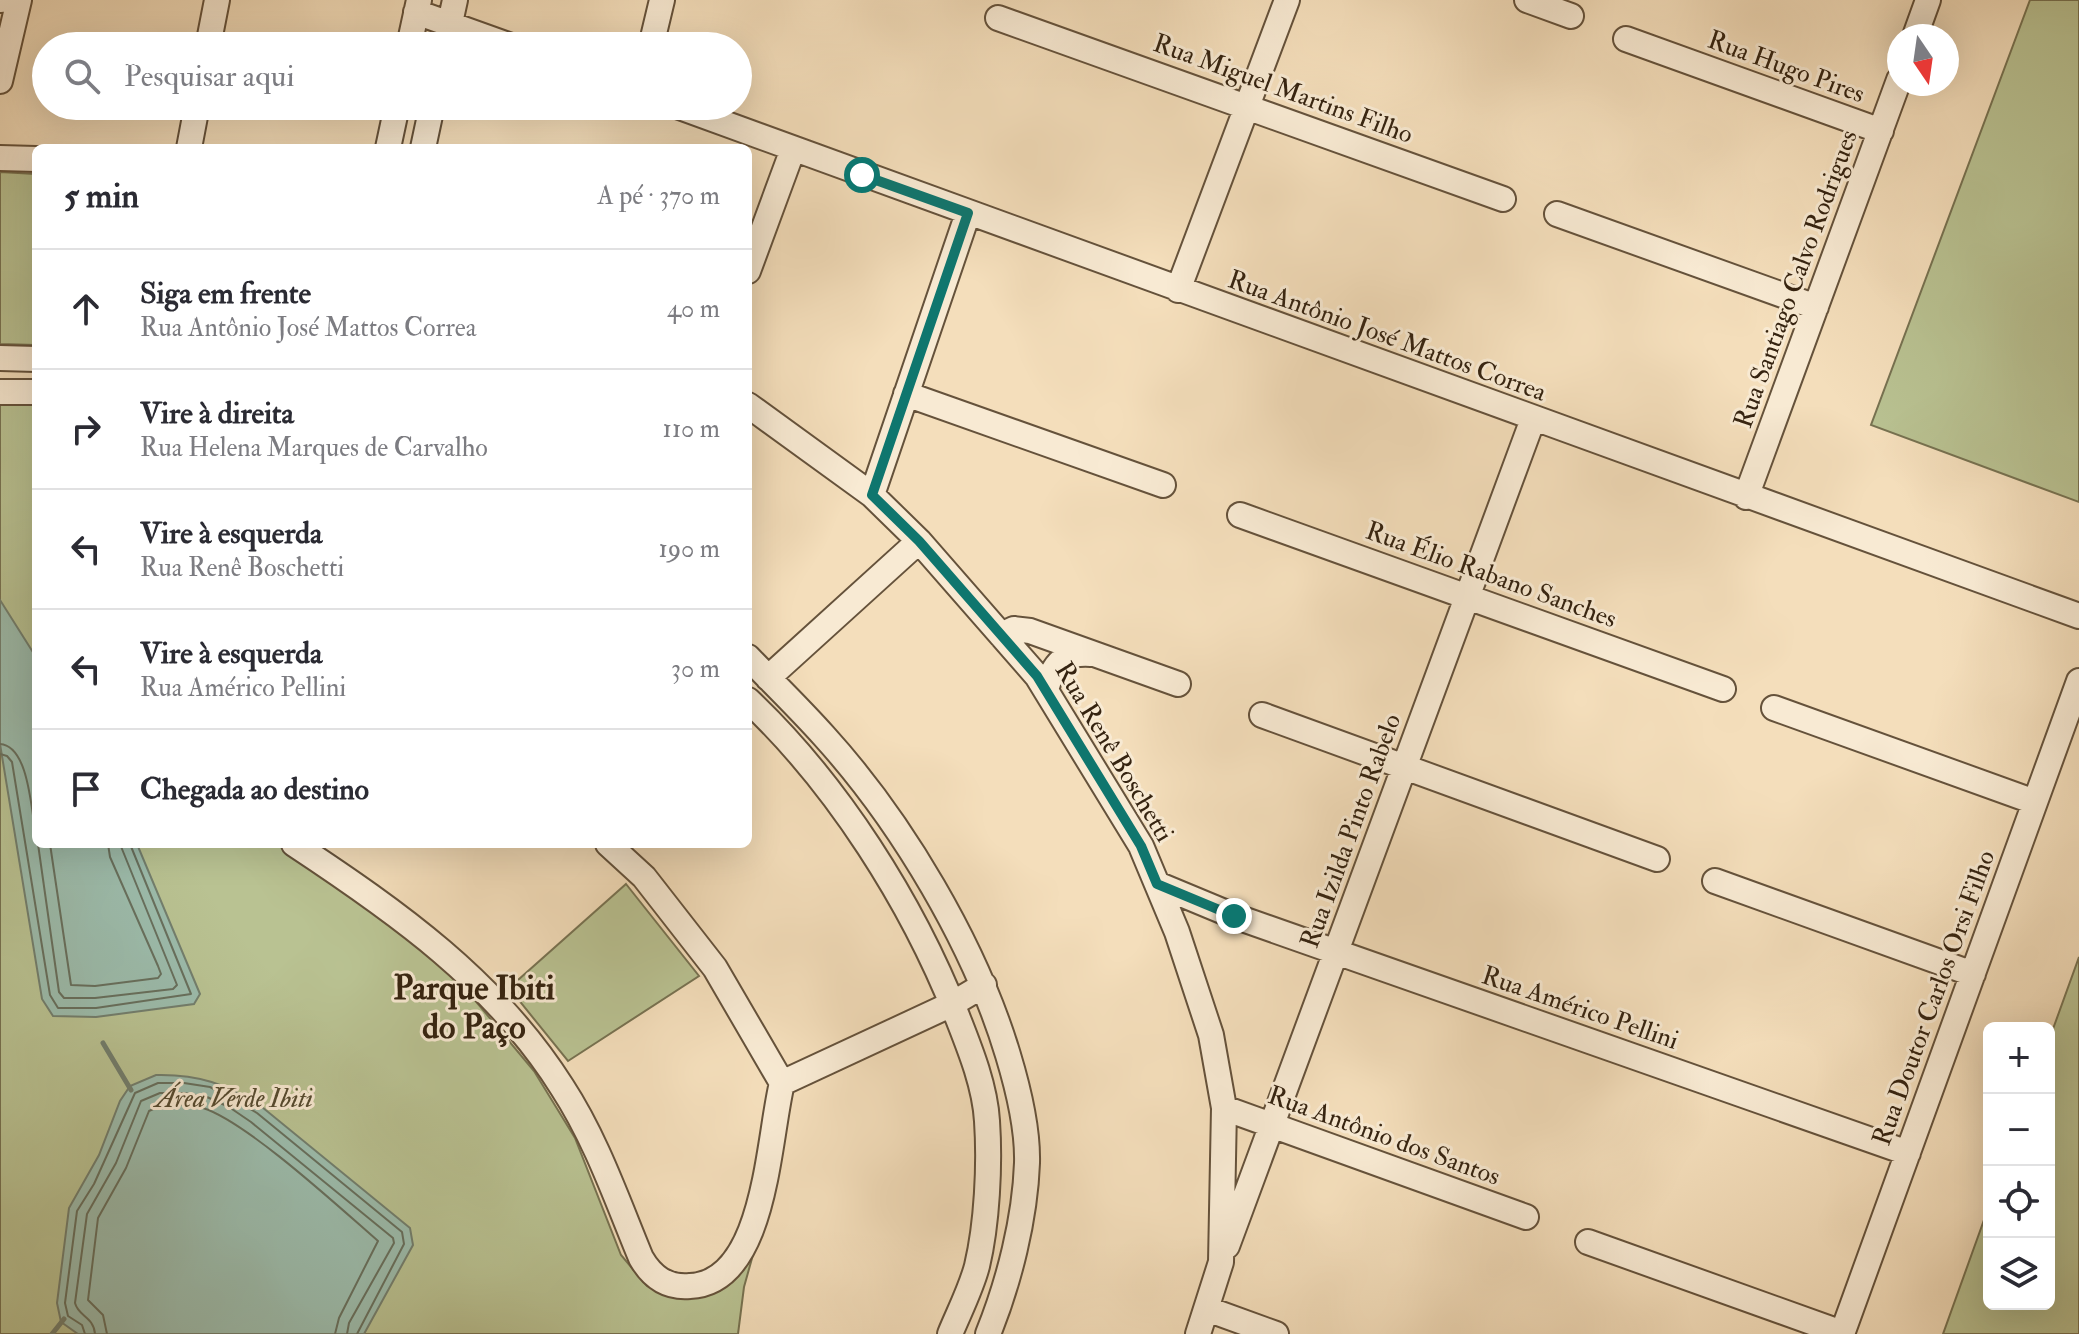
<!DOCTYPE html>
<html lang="pt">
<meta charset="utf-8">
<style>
body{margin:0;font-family:"IM FELL Double Pica",serif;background:#f2f2f3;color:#2b2b33}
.controls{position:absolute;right:24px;bottom:24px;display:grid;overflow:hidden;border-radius:12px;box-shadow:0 8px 32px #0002}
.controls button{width:72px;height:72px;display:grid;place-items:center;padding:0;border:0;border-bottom:2px solid #e1e1e2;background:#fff;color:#2b2b33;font:40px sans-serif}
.compass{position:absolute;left:1887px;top:24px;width:72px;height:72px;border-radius:50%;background:#fff;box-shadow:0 8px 32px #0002;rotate:167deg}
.stop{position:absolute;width:24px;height:24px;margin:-18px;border:6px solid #0f766e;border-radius:50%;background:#fff}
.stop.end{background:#0f766e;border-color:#fff;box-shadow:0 2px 8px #0008}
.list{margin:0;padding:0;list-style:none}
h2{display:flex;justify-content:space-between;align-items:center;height:104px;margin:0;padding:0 32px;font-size:34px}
h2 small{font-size:26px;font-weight:400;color:#7c7c81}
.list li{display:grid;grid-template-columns:52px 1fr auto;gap:24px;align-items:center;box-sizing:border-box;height:120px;padding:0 32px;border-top:2px solid #e1e1e2}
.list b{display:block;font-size:30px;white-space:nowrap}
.list p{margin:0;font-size:26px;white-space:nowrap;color:#7c7c81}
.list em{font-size:26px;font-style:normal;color:#7c7c81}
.icon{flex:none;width:44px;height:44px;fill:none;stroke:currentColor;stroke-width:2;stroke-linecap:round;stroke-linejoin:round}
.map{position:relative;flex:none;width:2079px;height:1334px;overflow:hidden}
.search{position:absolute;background:#fff;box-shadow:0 8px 32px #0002;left:32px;top:32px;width:720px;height:88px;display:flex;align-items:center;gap:20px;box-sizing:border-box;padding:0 28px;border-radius:44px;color:#7c7c81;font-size:30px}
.panel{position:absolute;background:#fff;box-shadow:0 8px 32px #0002;left:32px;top:144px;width:720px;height:704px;border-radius:12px}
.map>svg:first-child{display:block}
.green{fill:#b9c292;stroke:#777251;stroke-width:2}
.water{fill:#9cbcac;stroke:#737f6e;stroke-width:2}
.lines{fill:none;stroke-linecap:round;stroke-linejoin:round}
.shore{stroke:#68705e;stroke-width:2}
.stream{stroke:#737f6e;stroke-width:5}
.minor-casing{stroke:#65523b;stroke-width:28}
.minor{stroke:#f8ead3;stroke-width:24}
.route{stroke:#0f766e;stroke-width:10}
.labels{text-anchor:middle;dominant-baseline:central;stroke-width:6;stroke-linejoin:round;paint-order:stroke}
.street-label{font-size:26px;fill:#352310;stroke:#f8ead3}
.park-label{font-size:26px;font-style:italic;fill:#564b30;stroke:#f8ead3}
.district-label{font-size:34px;font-weight:bold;fill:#352310;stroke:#f8ead3}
</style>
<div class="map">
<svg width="2079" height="1334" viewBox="0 0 2079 1334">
<rect width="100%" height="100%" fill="#f4debb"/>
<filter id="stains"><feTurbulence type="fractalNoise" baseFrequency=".0025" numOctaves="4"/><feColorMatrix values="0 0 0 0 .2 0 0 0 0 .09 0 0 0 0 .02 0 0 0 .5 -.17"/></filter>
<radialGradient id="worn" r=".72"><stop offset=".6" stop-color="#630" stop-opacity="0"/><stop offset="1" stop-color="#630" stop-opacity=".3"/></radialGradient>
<!-- green -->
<path class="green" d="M2030 0H2079V502L1871 425Z
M0 172 36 174 35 345 0 344Z
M0 402 36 403V844H279L368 907 453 974 534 1071 575 1138 621 1255 647 1286 676 1298 721 1287 738 1274 756 1244 744 1287 738 1334H0Z
M626 884 699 976 568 1061 509 988Z
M2079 957V1334H1943L1989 1206V1304H2049V1040Z"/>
<!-- water -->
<path class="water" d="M0 600 36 657V844H137L200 994 194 1004 96 1017 53 1016 42 999 0 744Z
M156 1075C199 1074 226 1084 262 1107L410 1228 413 1245 364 1334H78L61 1322 57 1303 69 1208 99 1155 120 1101 130 1086Z"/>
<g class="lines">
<!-- shore -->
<path class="shore" d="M0 744C29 746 31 810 36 835
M0 754 7 756 12 762 50 995 58 1008H96L191 994 130 844
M38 844 59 992 64 998H95L173 989 177 985 120 844
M50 844 71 985 95 986 158 978 161 974 158 966 110 857 108 844
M85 1334 82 1325 68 1316 65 1303 77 1211 94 1184 135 1093 158 1083H184L210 1087 233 1099 257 1113 402 1232 404 1244 357 1334
M95 1334C94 1317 78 1316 75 1303L87 1214 116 1163 141 1101 160 1093H184L207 1097 229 1107 251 1122 393 1238 394 1243 349 1323 347 1334
M107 1334 103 1315 88 1300 98 1218 126 1168 149 1111C165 1103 186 1103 203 1108 247 1122 340 1208 378 1241L339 1318 335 1334"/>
<!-- stream -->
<path class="stream" d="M103 1043 131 1090
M52 1334 64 1319"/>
<defs>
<path id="minor" d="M0 0H1
M1527 0 1571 16
M416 12 511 46
M998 18 1503 199
M1915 36 1928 0
M1626 39 1881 131
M208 46 217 0
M409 46 419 0
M445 46 455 0
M651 46 662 0
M0 81 19 0
M677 106 2079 616
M189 148 197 106
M388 148 397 106
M423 148 432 106
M0 158 36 159
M1557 214 1816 307
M748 271 793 149
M1178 290 1287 0
M0 358 36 359
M0 392H36
M906 394 1163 485
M748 405 872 495 919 541 1037 676 1141 846 1177 932 1211 1035 1224 1108 1221 1262 1198 1334
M872 495 968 213
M1746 497 1899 80
M1240 515 1723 689
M1001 635 1014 629 1030 631 1178 684
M748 657C773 683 800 709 824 736 902 822 975 945 1008 1055 1018 1088 1028 1128 1027 1163 1025 1219 1009 1282 988 1334
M768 678 919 541
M1046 690C1053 664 1063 652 1091 654
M748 700C837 784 912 902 957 1016 970 1049 985 1086 987 1121 990 1165 987 1224 977 1266 971 1289 959 1312 950 1334
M1774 708 2035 802
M1262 715 1657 859
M294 844C397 912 495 981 562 1087 596 1139 617 1200 641 1258 652 1277 667 1288 690 1286 766 1283 768 1139 782 1083L952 1004 984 985
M608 844 644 877 715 968 782 1083
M1715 881 1973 974
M1157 884 1234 916 1908 1153
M1224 1108 1526 1217
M1588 1242 1842 1333
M1227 1246 1533 419
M1207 1309 1276 1334
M1842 1334 2079 681"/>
</defs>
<!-- minor casing -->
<use href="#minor" class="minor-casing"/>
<!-- minor -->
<use href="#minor" class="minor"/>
</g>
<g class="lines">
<!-- route -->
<path class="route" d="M862 175 968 213 872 495 919 541 1037 676 1141 846 1157 884 1234 916"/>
</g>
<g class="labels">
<!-- street labels -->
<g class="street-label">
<text transform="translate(1786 67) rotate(20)">Rua Hugo Pires</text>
<text transform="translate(1283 89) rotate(20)">Rua Miguel Martins Filho</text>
<text transform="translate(1796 279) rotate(-70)">Rua Santiago Calvo Rodrigues</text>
<text transform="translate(1387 336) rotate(20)">Rua Antônio José Mattos Correa</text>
<text transform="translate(1491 575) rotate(20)">Rua Élio Rabano Sanches</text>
<text transform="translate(1114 752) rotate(59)">Rua Renê Boschetti</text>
<text transform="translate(1351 831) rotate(-70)">Rua Izilda Pinto Rabelo</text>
<text transform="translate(1934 998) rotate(-70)">Rua Doutor Carlos Orsi Filho</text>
<text transform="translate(1580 1008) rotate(19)">Rua Américo Pellini</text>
<text transform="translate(1384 1136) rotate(20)">Rua Antônio dos Santos</text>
</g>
<!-- park labels -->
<g class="park-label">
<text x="234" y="1099">Área Verde Ibiti</text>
</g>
<!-- district labels -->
<g class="district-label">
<text x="474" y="988">Parque Ibiti<tspan x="474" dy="39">do Paço</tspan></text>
</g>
</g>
<rect width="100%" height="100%" filter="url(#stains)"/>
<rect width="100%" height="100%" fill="url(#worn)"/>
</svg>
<div class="controls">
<button>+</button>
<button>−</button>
<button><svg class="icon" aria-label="locate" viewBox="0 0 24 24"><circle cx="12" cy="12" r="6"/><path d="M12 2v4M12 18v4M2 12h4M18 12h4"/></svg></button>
<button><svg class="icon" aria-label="layers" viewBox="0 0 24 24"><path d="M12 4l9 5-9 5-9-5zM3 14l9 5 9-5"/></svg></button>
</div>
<svg class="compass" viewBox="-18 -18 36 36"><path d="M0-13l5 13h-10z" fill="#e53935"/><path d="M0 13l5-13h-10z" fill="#7c7c81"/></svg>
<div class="stop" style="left:862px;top:175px"></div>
<div class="stop end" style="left:1234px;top:916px"></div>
<div class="search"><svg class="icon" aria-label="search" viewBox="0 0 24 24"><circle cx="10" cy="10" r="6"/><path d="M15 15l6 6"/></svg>Pesquisar aqui</div>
<section class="panel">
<h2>5 min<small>A pé · 370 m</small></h2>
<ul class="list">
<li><svg class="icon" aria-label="ahead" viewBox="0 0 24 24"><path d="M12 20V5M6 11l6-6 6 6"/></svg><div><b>Siga em frente</b><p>Rua Antônio José Mattos Correa</p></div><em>40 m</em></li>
<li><svg class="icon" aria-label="right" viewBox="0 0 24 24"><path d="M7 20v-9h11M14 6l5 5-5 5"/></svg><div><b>Vire à direita</b><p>Rua Helena Marques de Carvalho</p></div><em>110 m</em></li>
<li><svg class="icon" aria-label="left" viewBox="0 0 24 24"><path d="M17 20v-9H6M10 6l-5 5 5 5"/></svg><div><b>Vire à esquerda</b><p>Rua Renê Boschetti</p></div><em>190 m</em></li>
<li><svg class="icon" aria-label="left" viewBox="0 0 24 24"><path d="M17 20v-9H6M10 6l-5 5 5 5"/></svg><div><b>Vire à esquerda</b><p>Rua Américo Pellini</p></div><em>30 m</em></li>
<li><svg class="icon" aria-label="arrive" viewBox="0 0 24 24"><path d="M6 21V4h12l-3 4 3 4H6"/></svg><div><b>Chegada ao destino</b></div></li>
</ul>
</section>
</div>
